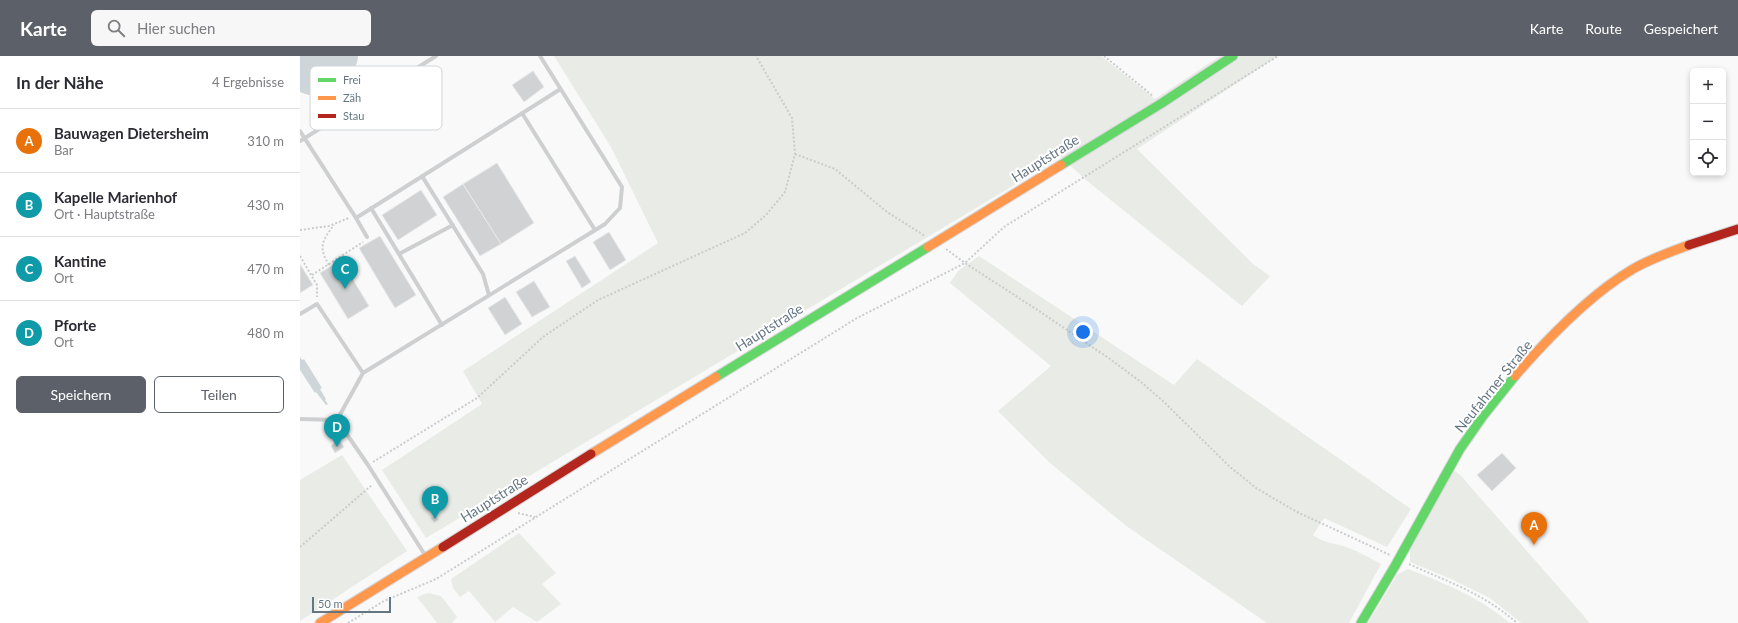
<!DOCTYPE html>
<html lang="de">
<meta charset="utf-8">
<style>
body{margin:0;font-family:Lato,sans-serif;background:#f7f7f7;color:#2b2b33}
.controls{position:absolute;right:12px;top:12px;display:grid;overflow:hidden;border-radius:6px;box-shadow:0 2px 6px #0003}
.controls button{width:36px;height:36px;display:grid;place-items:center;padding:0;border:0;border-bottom:1px solid #e1e1e2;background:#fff;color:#2b2b33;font:20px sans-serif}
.scale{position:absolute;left:12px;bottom:10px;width:79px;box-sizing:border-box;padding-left:4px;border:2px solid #657683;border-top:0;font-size:11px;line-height:14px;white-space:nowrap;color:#657683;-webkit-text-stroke:3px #fff;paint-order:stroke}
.you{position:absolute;left:783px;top:276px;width:14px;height:14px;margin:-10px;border:3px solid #fff;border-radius:50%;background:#1a73e8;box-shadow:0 0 0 6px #1a73e833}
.badge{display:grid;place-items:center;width:26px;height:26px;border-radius:50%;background:#5c6169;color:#fff;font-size:13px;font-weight:700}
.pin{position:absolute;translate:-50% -33px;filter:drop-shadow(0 1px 2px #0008)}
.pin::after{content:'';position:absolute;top:21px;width:14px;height:12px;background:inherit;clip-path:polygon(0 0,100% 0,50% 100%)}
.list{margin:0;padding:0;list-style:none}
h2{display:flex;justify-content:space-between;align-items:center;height:52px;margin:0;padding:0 16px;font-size:17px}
h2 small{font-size:13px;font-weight:400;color:#7c7c81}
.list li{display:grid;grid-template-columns:26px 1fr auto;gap:12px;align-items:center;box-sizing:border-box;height:64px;padding:0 16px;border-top:1px solid #e1e1e2}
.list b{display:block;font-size:15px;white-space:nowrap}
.list p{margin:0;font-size:13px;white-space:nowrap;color:#7c7c81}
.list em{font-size:13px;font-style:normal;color:#7c7c81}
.actions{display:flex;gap:8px;padding:12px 16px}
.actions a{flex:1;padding:9px 0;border:1px solid #5c6169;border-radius:6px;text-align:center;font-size:14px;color:#5c6169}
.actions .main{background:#5c6169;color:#fff}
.icon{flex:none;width:22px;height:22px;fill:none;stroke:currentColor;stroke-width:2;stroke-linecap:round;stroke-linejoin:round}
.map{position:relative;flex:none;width:1438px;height:567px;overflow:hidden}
header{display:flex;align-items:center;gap:24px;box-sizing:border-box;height:56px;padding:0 20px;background:#5c6169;color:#fff}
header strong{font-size:19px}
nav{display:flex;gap:22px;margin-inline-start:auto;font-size:14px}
.search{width:280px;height:36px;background:#f7f7f7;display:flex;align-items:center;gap:10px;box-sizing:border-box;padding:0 14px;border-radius:6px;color:#7c7c81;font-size:15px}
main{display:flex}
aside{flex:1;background:#fff}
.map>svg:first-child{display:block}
.green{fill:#e8ebe6}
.water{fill:#ced6d9}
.building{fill:#d0d2d3;stroke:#e8e8e8}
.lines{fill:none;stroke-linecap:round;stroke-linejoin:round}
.fast-casing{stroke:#d5d6d7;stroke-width:11}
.slow-casing{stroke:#d5d6d7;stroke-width:11}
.jam-casing{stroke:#d5d6d7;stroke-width:11}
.path{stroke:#cbcccd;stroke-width:2;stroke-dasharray:2 2;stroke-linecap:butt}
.lane{stroke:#cecfd0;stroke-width:4}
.fast{stroke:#63d668;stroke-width:9}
.slow{stroke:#ff974d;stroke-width:9}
.jam{stroke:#b3261e;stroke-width:9}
.labels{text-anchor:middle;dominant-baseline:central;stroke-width:4;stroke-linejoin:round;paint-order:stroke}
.street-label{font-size:14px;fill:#657683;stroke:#fff}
.key{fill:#fff;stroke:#d1d6da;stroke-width:1}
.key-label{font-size:11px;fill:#657683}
</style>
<header>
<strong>Karte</strong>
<div class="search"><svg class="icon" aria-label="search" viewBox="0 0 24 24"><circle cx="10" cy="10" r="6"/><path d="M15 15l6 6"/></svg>Hier suchen</div>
<nav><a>Karte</a><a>Route</a><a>Gespeichert</a></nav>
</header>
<main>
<aside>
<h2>In der Nähe<small>4 Ergebnisse</small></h2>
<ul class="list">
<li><span class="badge" style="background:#e8710a">A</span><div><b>Bauwagen Dietersheim</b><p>Bar</p></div><em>310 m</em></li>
<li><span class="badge" style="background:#0f9aa8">B</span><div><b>Kapelle Marienhof</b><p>Ort · Hauptstraße</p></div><em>430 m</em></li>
<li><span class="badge" style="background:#0f9aa8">C</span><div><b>Kantine</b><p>Ort</p></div><em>470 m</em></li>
<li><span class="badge" style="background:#0f9aa8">D</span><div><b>Pforte</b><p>Ort</p></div><em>480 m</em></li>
</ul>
<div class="actions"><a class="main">Speichern</a><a>Teilen</a></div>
</aside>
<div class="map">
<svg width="1438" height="567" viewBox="0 0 1438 567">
<rect width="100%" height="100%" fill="#f9f9f9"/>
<!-- green -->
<path class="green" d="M254 0H801L855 43 920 0H978L837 93 952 207 970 220 942 250 786 124 761 101 126 482 82 414 182 348 163 315 358 187 311 91Z
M679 200 874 329 897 303 1111 453 1087 491 1024 462 1013 479C1022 486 1032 487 1043 490 1056 494 1068 501 1081 508L1049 567H967L825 469 749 406 698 355 751 310 650 227 658 215Z
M42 399 107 495 0 565V424Z
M1154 414 1162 421 1290 567H1221L1190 542 1151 523 1110 506V493L1123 467Z
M219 477 256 517 242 528 261 548 237 566 213 551 195 566 169 535 160 541 153 532 151 523Z
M1108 513C1146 528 1179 541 1210 567H1068L1097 519Z
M128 537 141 540 157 561 152 567H137L117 541Z"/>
<!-- water -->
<path class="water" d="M0 0H58V2C52 29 29 49 0 36Z
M0 301 2 304 4 303 22 332 20 333 26 343 25 344 28 348 26 349 16 336 15 337 0 314Z"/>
<!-- building -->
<path class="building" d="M233 15 244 31 224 46 212 29Z
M197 107 234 167 201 188 163 128Z
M163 128 201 188 180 200 143 141Z
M121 134 137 159 98 184 82 159Z
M309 176 326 204 310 214 293 186Z
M80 180 116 239 95 252 59 192Z
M275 200 291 226 282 232 266 205Z
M41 204 69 250 48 263 20 217Z
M0 208 13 229 0 237Z
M234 225 250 251 232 261 216 236Z
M205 241 222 268 205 279 188 252Z
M37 385H40L44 391 35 397 31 390Z
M1202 397 1216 412 1192 435 1177 419Z
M136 459 139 464 134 467 130 462Z"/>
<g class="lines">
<defs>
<path id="fast" d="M761 109 862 47 933 0
M416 321 628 191
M1061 567 1095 510 1160 393 1183 360 1215 320"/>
<path id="slow" d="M628 191 761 109
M1215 320C1248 282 1289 239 1333 213 1350 203 1370 196 1389 189
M291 398 416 321
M20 567 143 491"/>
<path id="jam" d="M1389 189 1438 173
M143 491 291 398"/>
</defs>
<!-- fast casing -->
<use href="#fast" class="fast-casing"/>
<!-- slow casing -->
<use href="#slow" class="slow-casing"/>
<!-- jam casing -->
<use href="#jam" class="jam-casing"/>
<!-- path -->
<path class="path" d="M804 0 853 40
M495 98 535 113 587 156 625 180
M0 174 29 170 49 162
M646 193 665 207 739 255 810 303 841 326 864 346 930 411 956 432 997 456 1090 499
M0 200 17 229V241
M29 209C18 191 22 185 34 169
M12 219 63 186
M73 406 177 342 243 281 298 244 445 177 466 159 485 136 495 98 492 62 456 0
M218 457 235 461
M0 491 72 429
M1109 508C1148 526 1183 537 1217 567
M48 567 84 545 136 523 557 262 665 207 704 171 978 0"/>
<!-- lane -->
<path class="lane" d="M222 57 295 174
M0 75 56 162 259 34
M0 85 136 0
M122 120 183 218 189 239
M71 152 142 269
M56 162 67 181
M99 198 153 169
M0 258 17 248 63 317
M0 363 37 364 63 317 305 168 320 152 322 131 240 0
M37 364 68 409 125 499"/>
<!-- fast -->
<use href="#fast" class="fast"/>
<!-- slow -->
<use href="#slow" class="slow"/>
<!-- jam -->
<use href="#jam" class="jam"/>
</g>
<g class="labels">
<!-- street labels -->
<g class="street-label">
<text transform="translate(745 102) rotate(-32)">Hauptstraße</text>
<text transform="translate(469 271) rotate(-32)">Hauptstraße</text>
<text transform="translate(1193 330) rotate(-51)">Neufahrner Straße</text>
<text transform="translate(194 442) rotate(-32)">Hauptstraße</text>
</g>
</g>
<!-- legend -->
<rect x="10" y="10" width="132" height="64" rx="6" class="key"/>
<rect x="18" y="22" width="18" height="4" fill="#63d668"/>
<rect x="18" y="40" width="18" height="4" fill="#ff974d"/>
<rect x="18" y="58" width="18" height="4" fill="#b3261e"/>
<g class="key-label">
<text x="43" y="28">Frei</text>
<text x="43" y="46">Zäh</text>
<text x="43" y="64">Stau</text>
</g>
</svg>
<div class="controls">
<button>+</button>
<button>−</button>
<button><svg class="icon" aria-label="locate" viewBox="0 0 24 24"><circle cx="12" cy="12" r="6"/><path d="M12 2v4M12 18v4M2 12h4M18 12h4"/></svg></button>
</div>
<div class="scale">50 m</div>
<div class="you"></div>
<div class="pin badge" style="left:1234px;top:489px;background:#e8710a">A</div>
<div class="pin badge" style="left:135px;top:463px;background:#0f9aa8">B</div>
<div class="pin badge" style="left:45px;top:233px;background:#0f9aa8">C</div>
<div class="pin badge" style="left:37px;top:391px;background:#0f9aa8">D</div>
</div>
</main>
